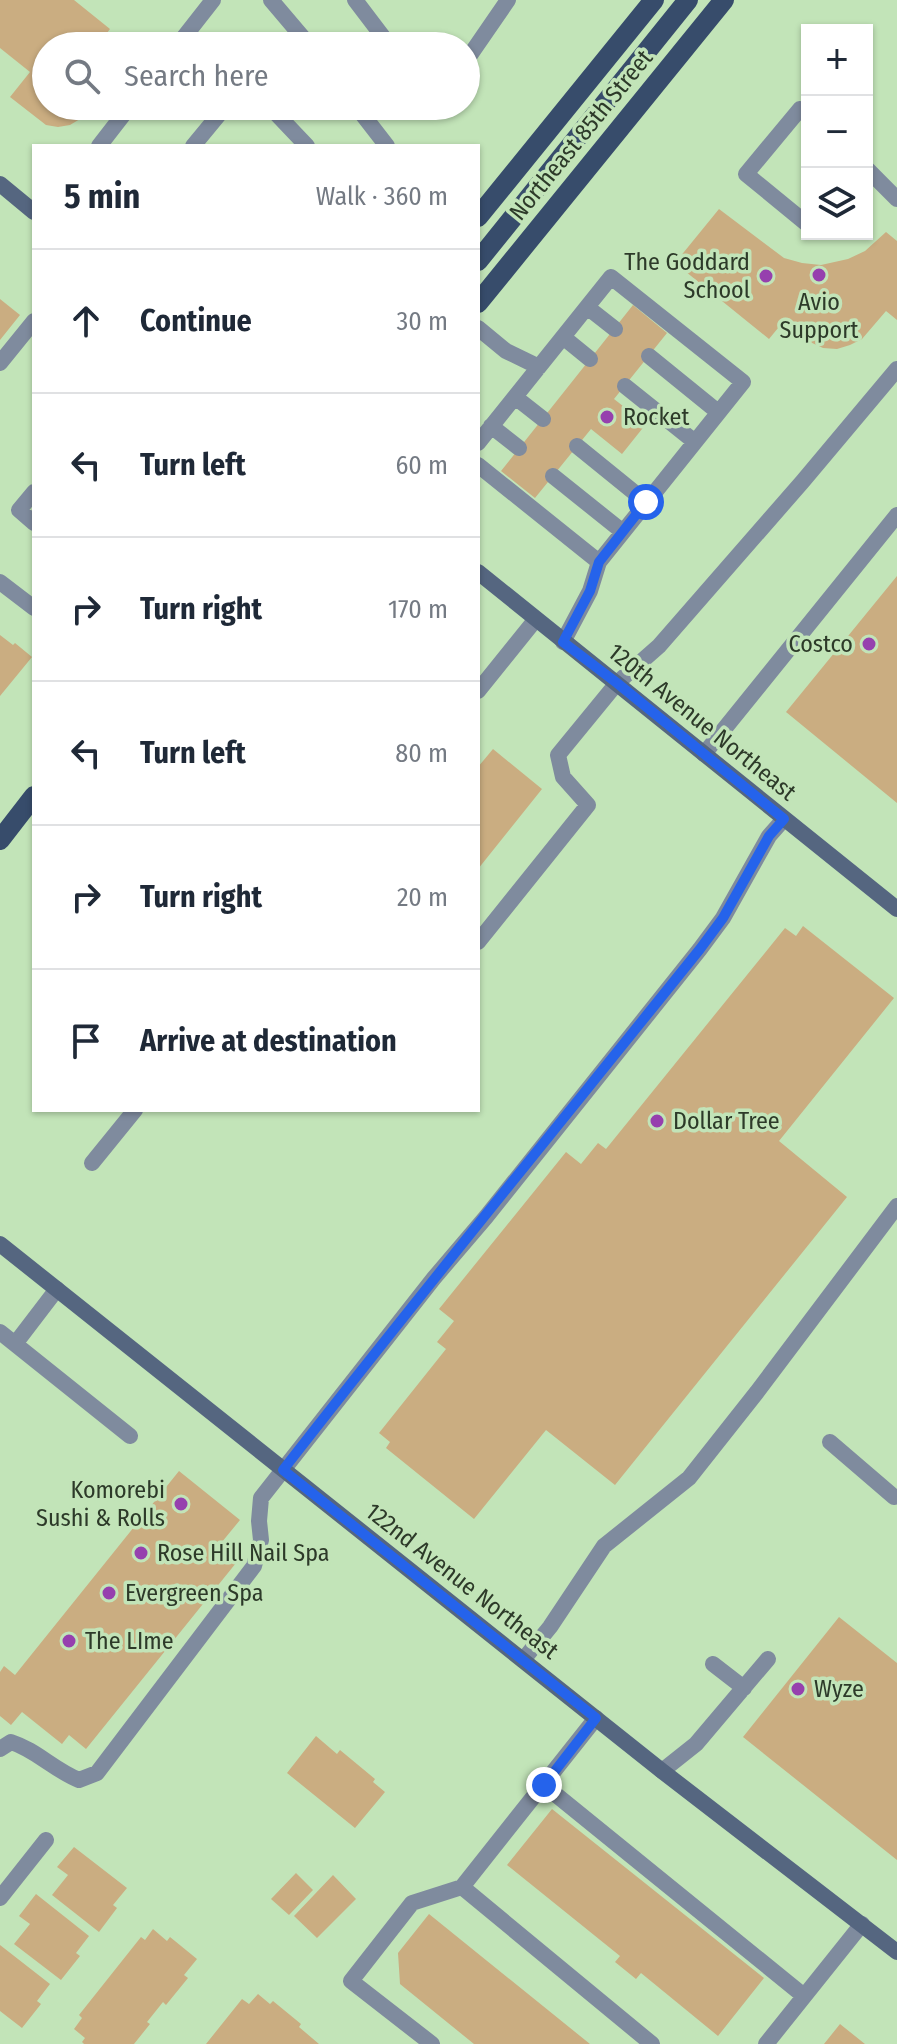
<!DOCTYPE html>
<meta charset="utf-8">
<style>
body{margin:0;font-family:"Fira Sans Condensed",sans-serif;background:#f6f6f7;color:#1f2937}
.controls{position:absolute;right:24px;top:24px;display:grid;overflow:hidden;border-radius:0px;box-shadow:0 2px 6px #0004}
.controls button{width:72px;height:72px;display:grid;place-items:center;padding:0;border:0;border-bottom:2px solid #e0e1e3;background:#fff;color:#1f2937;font:40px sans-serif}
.stop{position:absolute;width:24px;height:24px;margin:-18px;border:6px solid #2563eb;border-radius:50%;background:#fff}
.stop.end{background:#2563eb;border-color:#fff;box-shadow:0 2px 8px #0008}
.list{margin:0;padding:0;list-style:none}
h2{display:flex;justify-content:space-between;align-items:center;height:104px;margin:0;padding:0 32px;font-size:34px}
h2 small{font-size:26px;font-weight:400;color:#747a83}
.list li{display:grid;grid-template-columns:52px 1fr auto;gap:24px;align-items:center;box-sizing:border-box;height:144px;padding:0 32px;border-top:2px solid #e0e1e3}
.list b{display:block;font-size:30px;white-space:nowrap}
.list em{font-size:26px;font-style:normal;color:#747a83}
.icon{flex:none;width:44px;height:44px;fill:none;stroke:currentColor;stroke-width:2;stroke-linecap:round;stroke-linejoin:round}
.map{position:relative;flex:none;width:897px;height:2044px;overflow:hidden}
.search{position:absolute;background:#fff;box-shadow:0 2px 6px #0004;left:32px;top:32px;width:448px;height:88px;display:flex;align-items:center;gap:20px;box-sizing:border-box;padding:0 28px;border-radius:44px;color:#747a83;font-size:30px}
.panel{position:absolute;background:#fff;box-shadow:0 2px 6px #0004;left:32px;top:144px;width:448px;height:968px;border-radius:0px}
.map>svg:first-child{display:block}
.building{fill:#caad81}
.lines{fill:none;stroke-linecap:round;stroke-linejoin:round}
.lane{stroke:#7f8b9e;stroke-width:16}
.street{stroke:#7f8b9e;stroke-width:16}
.secondary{stroke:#556680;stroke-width:16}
.primary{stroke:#374c6b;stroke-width:20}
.route{stroke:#2563eb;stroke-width:10}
.poi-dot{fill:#9640ae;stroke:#c2e4b8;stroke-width:3}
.labels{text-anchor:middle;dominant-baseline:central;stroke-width:7;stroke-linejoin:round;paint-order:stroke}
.street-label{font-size:24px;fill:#2d3a29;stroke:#c2e4b8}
.poi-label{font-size:24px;fill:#2d3a29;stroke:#c2e4b8;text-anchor:start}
</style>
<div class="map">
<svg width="897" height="2044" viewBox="0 0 897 2044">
<rect width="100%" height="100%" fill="#c2e4b8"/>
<!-- building -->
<path class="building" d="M0 0H74L110 29 97 46H46V106H91L80 119 70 125 58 127 46 125 10 97 30 72 0 48Z
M719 209 784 258 802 263 821 265 848 259 865 251 886 232 897 241V320L886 311 862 339 850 345 837 349 823 348 810 342 783 322 769 339 675 263Z
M0 299 20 315 0 340Z
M633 305 667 333 614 399 646 424 622 454 591 429 535 498 501 471Z
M897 576V803L786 712Z
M0 635 13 645 15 643 32 657 0 696Z
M493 749 542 789 478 869V767Z
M803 926 894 998 779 1141 847 1197 615 1485 546 1430 474 1519 386 1448 390 1442 379 1433 446 1349 437 1342 454 1321 439 1309 566 1152 581 1164 598 1143 606 1149 785 928 796 936Z
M179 1471 240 1520 217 1548 236 1563 86 1749 69 1735 62 1744 22 1712 11 1725 0 1716V1672L4 1666 15 1675Z
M839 1617 897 1663V1860L743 1737Z
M316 1736 337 1754 340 1750 375 1779 373 1782 385 1792 355 1828 287 1773Z
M552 1809 764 1978 718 2036 641 1973 636 1979 615 1962 620 1956 507 1865Z
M74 1847 127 1888 113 1905 117 1908 99 1932 52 1895 68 1875 57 1867Z
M296 1873 313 1890 289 1915 271 1899Z
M333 1875 356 1899 317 1938 294 1916Z
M36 1894 89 1936 76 1953 80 1956 61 1980 14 1944 30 1924 19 1916Z
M429 1914 590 2044H474L400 1984 398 1953Z
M153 1929 167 1941 170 1937 197 1959 184 1975 188 1978 166 2005 163 2002 147 2022 150 2024 134 2044H84L82 2042 85 2038 74 2029 82 2018 79 2015 141 1937 145 1940Z
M0 1945 50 1984 37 2001 41 2004 22 2028 0 2011Z
M258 1994 270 2004 273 2001 301 2024 299 2027 319 2044H206L242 1999 249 2004Z
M840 2024 865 2044H824Z"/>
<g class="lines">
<!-- lane -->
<path class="lane" d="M271 0 310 46
M355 0 390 46
M177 46 213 0
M466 61 508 0
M269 106 307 146
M356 106 387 146
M807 115 800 109 746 174 807 224
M99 146 130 106
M193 146 226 106
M867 169 897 199
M587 307 615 329
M478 328 506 351 539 367
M563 337 590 359
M649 356 718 412
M0 363 34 321
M625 386 695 442
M515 397 543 419
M491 426 519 448
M478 443 611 277 743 382 599 562 478 465
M577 446 646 502
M553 476 623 532
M34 492 19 510 34 523
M0 582 34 608
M563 642 590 591 599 562
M478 691 536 619
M704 754 897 515
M478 942 588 805 563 777 558 755 617 683 659 646 803 481 897 369
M92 1163 135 1110
M0 1332 130 1436
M15 1344 57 1289
M830 1442 894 1497
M523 1660 550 1627 604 1546 689 1478 757 1392 897 1206
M713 1664 744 1688
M596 1718 462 1887 652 2044
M0 1749 11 1742C36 1750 54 1770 79 1780L97 1773 254 1566 261 1540 259 1521 261 1498 434 1278 486 1217 700 949 723 918 769 836 784 819
M662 1771 696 1744 768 1659
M544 1785 804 1996
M432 2044 351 1981 412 1903 462 1887
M766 2044 862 1924"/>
<!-- street -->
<path class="street" d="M0 1898 46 1840"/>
<!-- secondary -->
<path class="secondary" d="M0 184 34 212
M478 572 897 909
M0 1244 662 1771 897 1952"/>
<!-- primary -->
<path class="primary" d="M478 217 654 0
M478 261 688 0
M478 303 724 0
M0 840 34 796"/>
</g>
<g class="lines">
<!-- route -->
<path class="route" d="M544 1785 596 1718 283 1470C420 1294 561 1122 700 949L723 918 769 836 784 819 617 683 563 642 590 591 599 562 646 502"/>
</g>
<!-- markers -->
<g class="poi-dot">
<circle cx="819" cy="275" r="8"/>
<circle cx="766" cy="276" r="8"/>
<circle cx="607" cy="417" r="8"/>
<circle cx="869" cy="644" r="8"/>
<circle cx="657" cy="1121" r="8"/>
<circle cx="181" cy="1504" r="8"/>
<circle cx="141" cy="1553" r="8"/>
<circle cx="109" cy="1593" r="8"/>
<circle cx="69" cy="1641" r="8"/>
<circle cx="798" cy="1689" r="8"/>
</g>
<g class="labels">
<!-- street labels -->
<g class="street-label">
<text transform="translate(581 135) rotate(-51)">Northeast 85th Street</text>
<text transform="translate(702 722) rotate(39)">120th Avenue Northeast</text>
<text transform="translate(462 1581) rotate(38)">122nd Avenue Northeast</text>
</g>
<!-- poi labels -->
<g class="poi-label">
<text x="750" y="262" text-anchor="end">The Goddard<tspan x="750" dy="28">School</tspan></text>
<text x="819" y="302" text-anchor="middle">Avio<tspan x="819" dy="28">Support</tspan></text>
<text x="623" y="417">Rocket</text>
<text x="853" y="644" text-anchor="end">Costco</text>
<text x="673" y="1121">Dollar Tree</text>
<text x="165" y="1490" text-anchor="end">Komorebi<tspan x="165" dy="28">Sushi &amp; Rolls</tspan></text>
<text x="157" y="1553">Rose Hill Nail Spa</text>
<text x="125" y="1593">Evergreen Spa</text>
<text x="85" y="1641">The LIme</text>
<text x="814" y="1689">Wyze</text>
</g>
</g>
</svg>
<div class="controls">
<button>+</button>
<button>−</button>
<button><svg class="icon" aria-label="layers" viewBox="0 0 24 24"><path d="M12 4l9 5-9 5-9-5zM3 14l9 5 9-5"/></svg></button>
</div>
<div class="stop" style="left:646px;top:502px"></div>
<div class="stop end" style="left:544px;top:1785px"></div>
<div class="search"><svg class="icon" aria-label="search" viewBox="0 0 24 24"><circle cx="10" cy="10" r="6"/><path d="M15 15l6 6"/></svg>Search here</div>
<section class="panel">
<h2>5 min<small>Walk · 360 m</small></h2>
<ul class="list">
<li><svg class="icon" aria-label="ahead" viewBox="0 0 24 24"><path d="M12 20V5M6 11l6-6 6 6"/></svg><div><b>Continue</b></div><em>30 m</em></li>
<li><svg class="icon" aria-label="left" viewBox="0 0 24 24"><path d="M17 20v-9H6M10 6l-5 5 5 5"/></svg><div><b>Turn left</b></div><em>60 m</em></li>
<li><svg class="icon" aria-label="right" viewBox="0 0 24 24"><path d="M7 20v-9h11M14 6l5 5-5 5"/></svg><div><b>Turn right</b></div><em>170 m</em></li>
<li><svg class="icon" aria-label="left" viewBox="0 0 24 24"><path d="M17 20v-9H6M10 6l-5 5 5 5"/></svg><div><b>Turn left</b></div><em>80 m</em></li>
<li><svg class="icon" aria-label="right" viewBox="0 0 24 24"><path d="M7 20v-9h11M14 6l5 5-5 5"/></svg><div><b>Turn right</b></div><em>20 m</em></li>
<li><svg class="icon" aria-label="arrive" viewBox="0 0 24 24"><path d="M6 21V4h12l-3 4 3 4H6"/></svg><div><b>Arrive at destination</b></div></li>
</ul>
</section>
</div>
